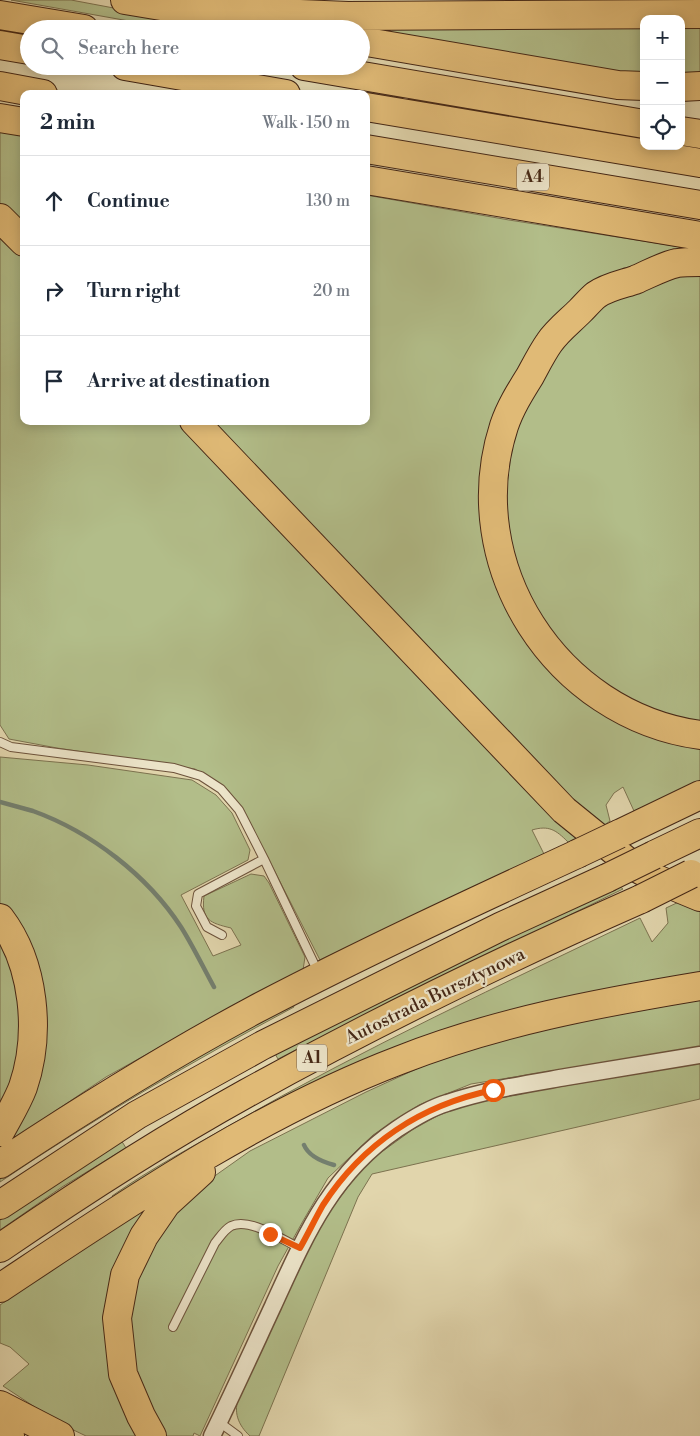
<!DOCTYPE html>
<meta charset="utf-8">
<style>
body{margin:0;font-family:"Libre Bodoni",serif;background:#f6f6f7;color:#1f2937}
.controls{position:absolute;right:15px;top:15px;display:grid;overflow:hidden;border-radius:10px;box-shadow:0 2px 12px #0003}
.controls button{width:45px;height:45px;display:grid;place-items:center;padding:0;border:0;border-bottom:1px solid #e0e1e3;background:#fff;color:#1f2937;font:25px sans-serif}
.stop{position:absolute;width:15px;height:15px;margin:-11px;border:4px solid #ea580c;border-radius:50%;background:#fff}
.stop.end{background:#ea580c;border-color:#fff;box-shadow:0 1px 5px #0008}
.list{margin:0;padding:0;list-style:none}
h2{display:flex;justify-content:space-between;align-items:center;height:65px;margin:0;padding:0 20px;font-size:21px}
h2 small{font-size:16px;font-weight:400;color:#747a83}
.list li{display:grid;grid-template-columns:32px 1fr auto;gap:15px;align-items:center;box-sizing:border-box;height:90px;padding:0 20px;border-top:1px solid #e0e1e3}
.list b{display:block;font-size:19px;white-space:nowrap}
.list em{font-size:16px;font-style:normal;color:#747a83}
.icon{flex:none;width:28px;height:28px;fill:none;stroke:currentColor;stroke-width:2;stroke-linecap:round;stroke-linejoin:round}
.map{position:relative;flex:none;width:700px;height:1436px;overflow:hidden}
.search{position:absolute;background:#fff;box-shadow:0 2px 12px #0003;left:20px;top:20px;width:350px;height:55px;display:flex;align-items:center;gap:12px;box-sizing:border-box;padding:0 18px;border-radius:28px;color:#747a83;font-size:19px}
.panel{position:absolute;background:#fff;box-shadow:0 2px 12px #0003;left:20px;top:90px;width:350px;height:335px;border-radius:10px}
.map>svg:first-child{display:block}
.green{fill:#b2bd89;stroke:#7c724f}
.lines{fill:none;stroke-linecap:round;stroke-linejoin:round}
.stream{stroke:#747f6e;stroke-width:4.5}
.lane-casing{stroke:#6c523b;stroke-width:10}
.street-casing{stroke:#6c523b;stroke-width:19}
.highway-casing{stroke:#452715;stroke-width:30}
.lane{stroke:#ece4c9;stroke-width:8}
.street{stroke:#ece4c9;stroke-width:16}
.highway{stroke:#e0ba76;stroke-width:28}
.highway-bridge-casing{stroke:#452715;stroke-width:30;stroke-linecap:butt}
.highway-bridge{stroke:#e0ba76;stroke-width:28}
.route{stroke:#ea580c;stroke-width:6}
.labels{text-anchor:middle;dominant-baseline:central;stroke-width:4.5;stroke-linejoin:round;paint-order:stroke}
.shield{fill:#ece4c9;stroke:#77604b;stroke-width:1}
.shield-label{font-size:16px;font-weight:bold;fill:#452715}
.street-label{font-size:18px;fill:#452715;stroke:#ece4c9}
</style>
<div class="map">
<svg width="700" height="1436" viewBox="0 0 700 1436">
<rect width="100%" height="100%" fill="#e1d5ac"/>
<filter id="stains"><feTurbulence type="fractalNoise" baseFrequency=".004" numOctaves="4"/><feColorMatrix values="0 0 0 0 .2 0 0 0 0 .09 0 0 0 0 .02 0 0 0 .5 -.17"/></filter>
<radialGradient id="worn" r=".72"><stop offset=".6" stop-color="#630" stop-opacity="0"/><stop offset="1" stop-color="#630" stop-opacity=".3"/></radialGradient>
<!-- green -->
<path class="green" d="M11 0H71L226 29H174Z
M644 22V79L361 29 314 28Z
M681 22H700V79H681Z
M0 130 24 135V227L0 205Z
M366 195 509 220 700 250 661 261 530 355 485 517 549 665 700 743V781L634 811 623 787 614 793 606 805 610 821 600 828 207 421H366Z
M0 232 24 255V421H180L580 836 568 842C556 830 549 825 532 830L544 854 320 960 249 821 227 789 195 769 57 748 9 739 0 725Z
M700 269V723L631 705 560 653 506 550 501 505 513 421 547 360 600 307 628 291Z
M0 757 88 765 192 780 216 795 232 813 250 850 248 860 181 895 213 956 241 945 231 928C210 923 201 920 204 896L251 874 264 876 269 883 305 957 303 970 226 1010 106 1077 0 1148V1143L39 1039 0 909Z
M616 884 623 889 373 1011 278 1059 274 1052Z
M683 900 700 908V976L552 1002 114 1199 112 1196C150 1169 192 1147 232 1124 364 1048 503 984 640 918L652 942 668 923 666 908Z
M0 938 16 974 23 1061 0 1116Z
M700 996V1047L471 1084 419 1105 373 1135 328 1178 303 1221 278 1266 200 1436 194 1433 193 1436H165L137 1391 125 1320 150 1239 209 1180 250 1151 366 1092 436 1060 527 1031Z
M291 1001 294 1007C193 1061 95 1118 0 1182V1174Z
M700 1063V1099L372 1174 358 1197 259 1436H250C238 1425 233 1412 239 1396L316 1233 331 1209 360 1171 376 1156 412 1130 437 1116 465 1105 540 1090Z
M121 1140 126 1148 62 1187 0 1230V1220Z
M153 1201 122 1267 143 1436H86L59 1423 3 1386 29 1364 10 1347 0 1343V1305L45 1273Z"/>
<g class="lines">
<!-- stream -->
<path class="stream" d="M0 802C11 805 22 808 33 811 91 832 147 875 181 927 193 946 203 967 214 987
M304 1145C309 1157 323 1162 334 1165"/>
<defs>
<path id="lane" d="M0 742 11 747 174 768 201 776 221 789 239 810 264 859 318 972
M222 935 207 927 196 906 198 894 264 859
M173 1327 215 1243C220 1237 224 1230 231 1226 250 1217 282 1240 300 1248
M219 1422 238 1436"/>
<path id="street" d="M212 1436C233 1393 253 1349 273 1306 305 1236 331 1174 397 1129 412 1119 430 1108 447 1103 486 1090 526 1084 566 1077 610 1070 655 1062 700 1055"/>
<path id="highway" d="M125 0 197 12
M180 9 348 16 700 14
M0 15 84 29
M361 41 618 85 644 86
M0 45 29 50
M125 66 286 94
M304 66 644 124
M0 86 43 94
M681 87 700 86
M366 107 700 163
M0 118 24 122
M681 131 700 134
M366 149 700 205
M366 180 700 236
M0 218 24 242
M700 262C693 262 684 262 677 263 663 266 649 274 635 280 623 284 607 287 596 295 591 299 585 306 580 311 570 321 557 331 549 343 542 353 536 365 530 376 520 392 510 408 504 426 459 565 556 715 700 735
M194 421 564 810 633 866 659 880 700 897
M619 834 700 795
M654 855 700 833
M0 918C35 964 41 1034 23 1087 17 1103 8 1117 0 1132
M0 1164C83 1109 168 1056 256 1009 361 954 469 904 577 854
M0 1205 137 1115 263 1045 500 927 607 878
M0 1248C80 1193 162 1140 247 1093 375 1022 507 958 641 899
M0 1288C128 1203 256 1115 400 1060 496 1022 598 1003 700 986
M0 1405 60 1436
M0 1430 10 1436
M152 1436 141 1416 123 1374 117 1318 125 1275 144 1236 166 1204 201 1172"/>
</defs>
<!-- lane casing -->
<use href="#lane" class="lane-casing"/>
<!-- street casing -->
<use href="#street" class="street-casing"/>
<!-- highway casing -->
<use href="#highway" class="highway-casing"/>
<!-- lane -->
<use href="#lane" class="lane"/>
<!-- street -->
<use href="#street" class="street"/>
<!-- highway -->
<use href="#highway" class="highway"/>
<defs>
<path id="highway-bridge" d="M577 854 619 834
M607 878 654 855
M641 899 691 874"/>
</defs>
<!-- highway-bridge casing -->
<use href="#highway-bridge" class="highway-bridge-casing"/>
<!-- highway-bridge -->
<use href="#highway-bridge" class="highway-bridge"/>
</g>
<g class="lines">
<!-- route -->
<path class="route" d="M270 1234 300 1248C308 1234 315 1219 323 1205 363 1143 422 1105 493 1090"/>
</g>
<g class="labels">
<!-- shield labels -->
<g class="shield">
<rect x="517" y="163.5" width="32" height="27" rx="4"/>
<rect x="297" y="1044.5" width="30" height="27" rx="4"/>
</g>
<g class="shield-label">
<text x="533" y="177">A4</text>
<text x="312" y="1058">A1</text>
</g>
<!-- street labels -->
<g class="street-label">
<text transform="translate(435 996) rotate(-26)">Autostrada Bursztynowa</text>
</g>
</g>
<rect width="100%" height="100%" filter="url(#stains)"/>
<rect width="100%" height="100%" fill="url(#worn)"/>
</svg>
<div class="controls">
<button>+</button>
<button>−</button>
<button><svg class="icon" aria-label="locate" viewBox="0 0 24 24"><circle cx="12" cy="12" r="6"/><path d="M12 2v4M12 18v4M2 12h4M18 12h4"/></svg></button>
</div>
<div class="stop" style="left:493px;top:1090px"></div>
<div class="stop end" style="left:270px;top:1234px"></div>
<div class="search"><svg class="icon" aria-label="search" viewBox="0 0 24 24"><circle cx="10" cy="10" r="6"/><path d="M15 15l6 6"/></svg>Search here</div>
<section class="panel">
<h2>2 min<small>Walk · 150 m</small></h2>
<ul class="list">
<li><svg class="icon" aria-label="ahead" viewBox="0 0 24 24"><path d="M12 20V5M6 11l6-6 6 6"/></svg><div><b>Continue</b></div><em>130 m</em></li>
<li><svg class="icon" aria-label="right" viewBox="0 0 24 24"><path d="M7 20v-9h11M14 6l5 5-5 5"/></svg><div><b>Turn right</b></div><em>20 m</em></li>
<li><svg class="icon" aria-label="arrive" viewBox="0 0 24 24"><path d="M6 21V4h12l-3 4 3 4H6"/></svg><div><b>Arrive at destination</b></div></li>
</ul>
</section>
</div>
